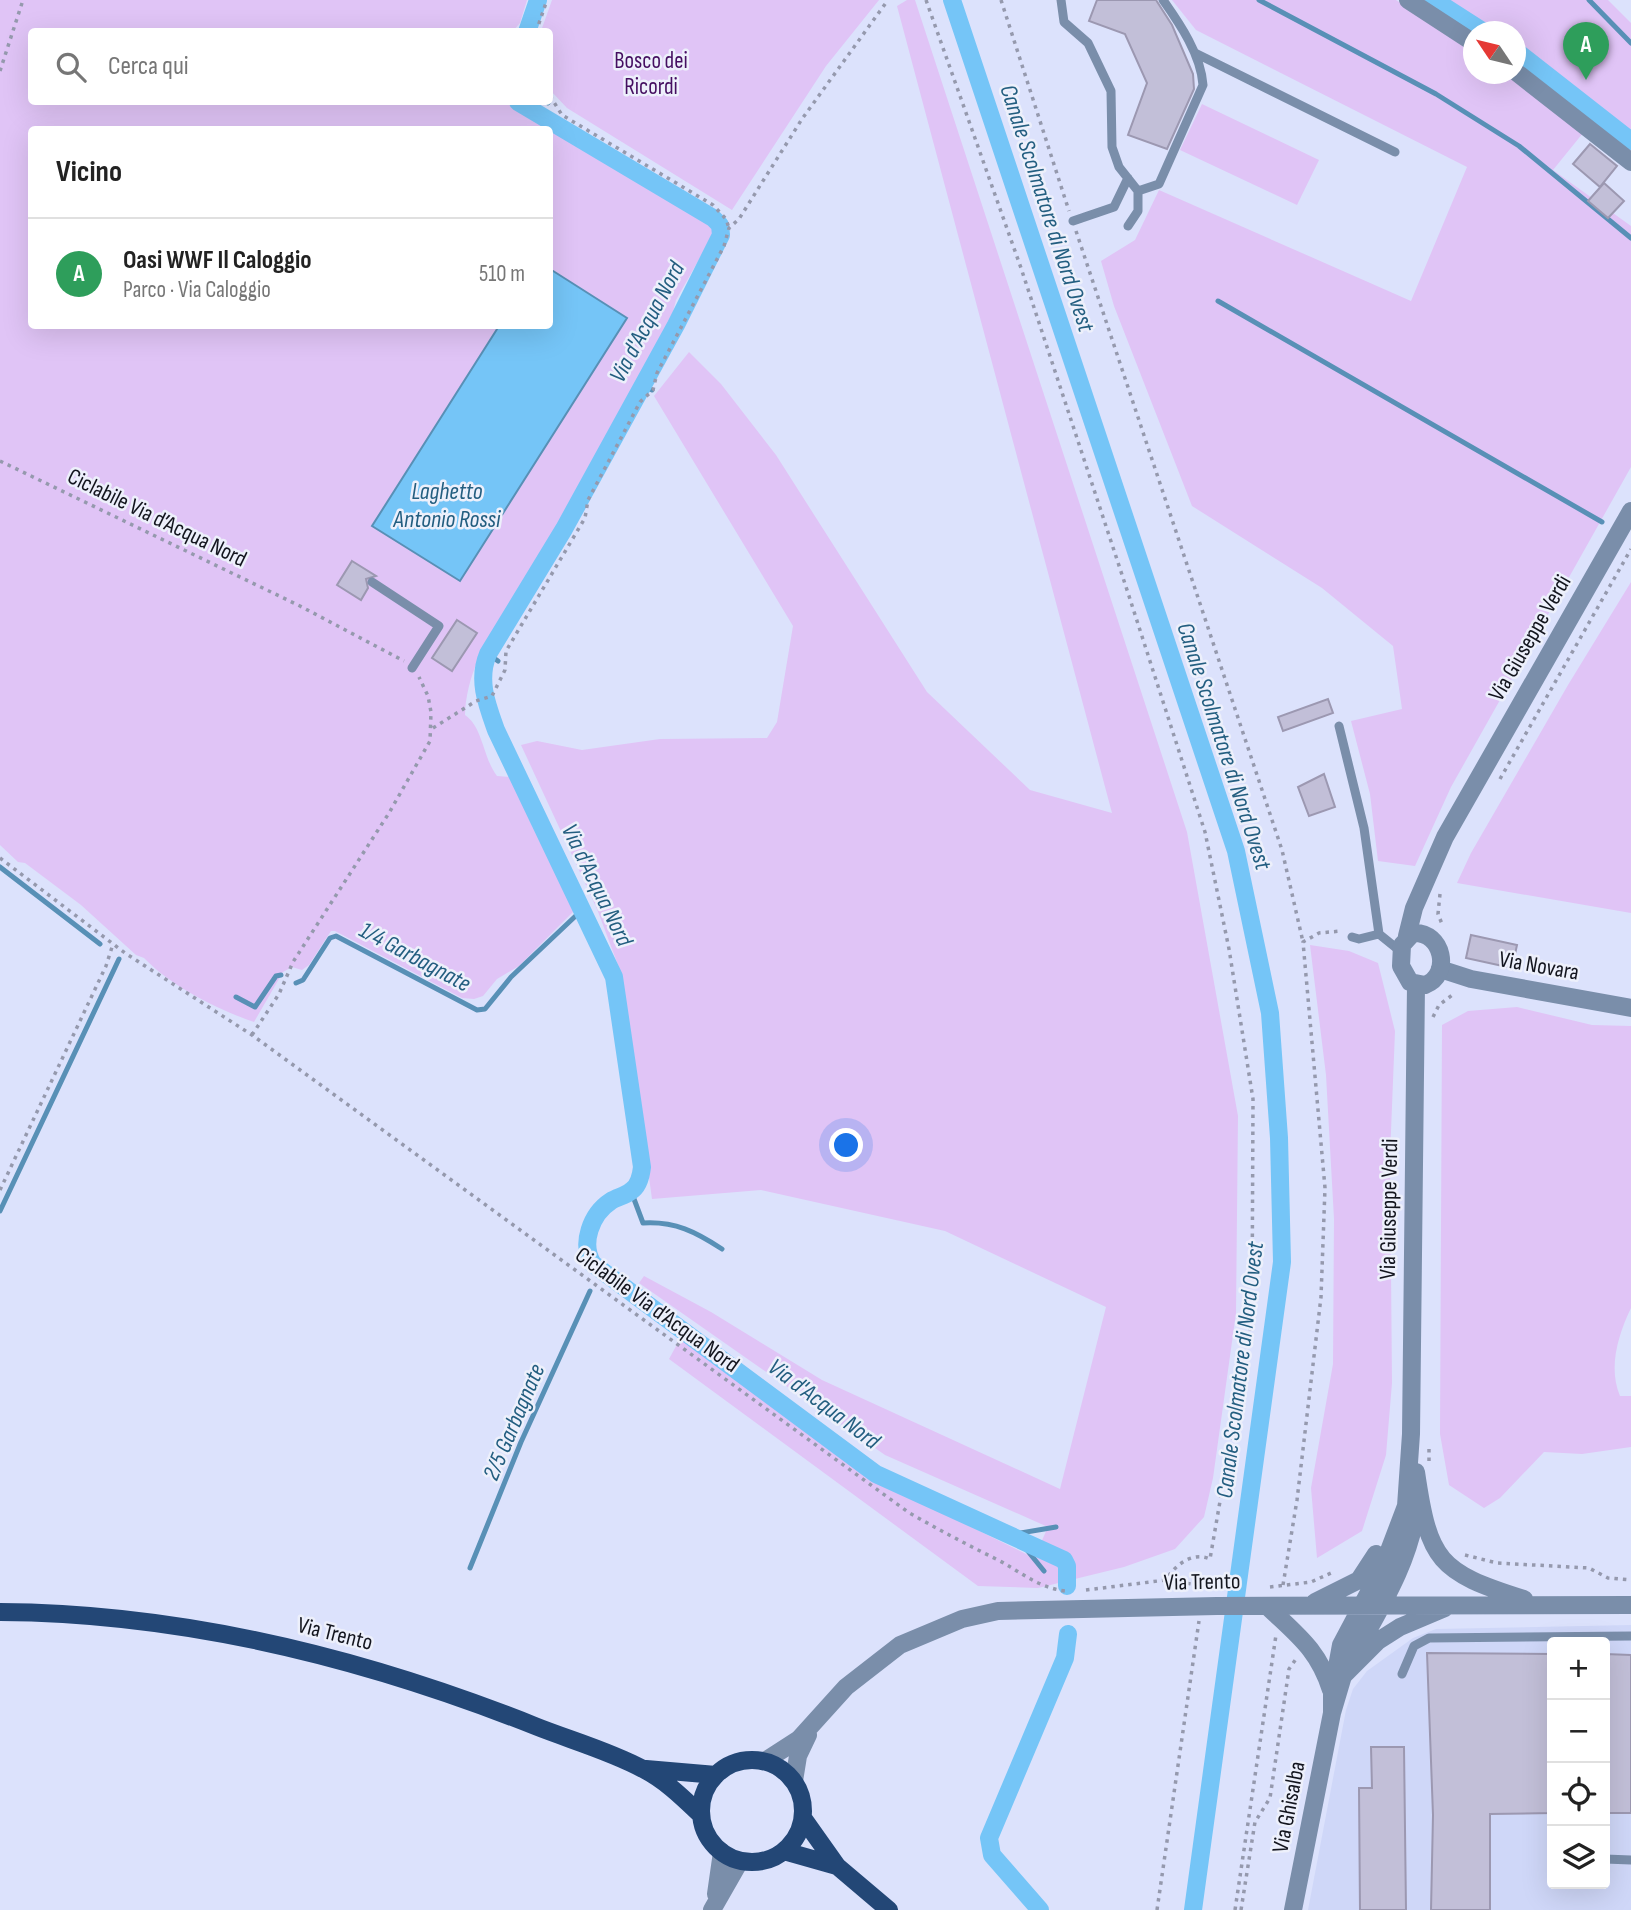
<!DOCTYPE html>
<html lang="it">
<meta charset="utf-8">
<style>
body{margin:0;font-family:"Sofia Sans Condensed",sans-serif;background:#f2f2f2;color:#222}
.controls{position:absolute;right:21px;bottom:21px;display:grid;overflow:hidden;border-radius:7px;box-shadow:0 7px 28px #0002}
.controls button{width:63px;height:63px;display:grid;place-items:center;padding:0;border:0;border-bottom:2px solid #e0e0e0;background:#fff;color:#222;font:35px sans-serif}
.compass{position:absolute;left:1463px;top:21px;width:63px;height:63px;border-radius:50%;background:#fff;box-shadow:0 7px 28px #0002;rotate:305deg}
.you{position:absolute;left:847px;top:1146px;width:24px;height:24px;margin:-18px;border:5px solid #fff;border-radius:50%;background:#1a73e8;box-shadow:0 0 0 10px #1a73e833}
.badge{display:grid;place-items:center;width:46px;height:46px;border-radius:50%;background:#b45309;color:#fff;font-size:23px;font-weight:700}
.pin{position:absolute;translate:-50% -58px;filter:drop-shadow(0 2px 4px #0008)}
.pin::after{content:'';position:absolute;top:37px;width:24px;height:21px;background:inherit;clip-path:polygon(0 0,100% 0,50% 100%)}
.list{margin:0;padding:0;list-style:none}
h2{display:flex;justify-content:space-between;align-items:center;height:91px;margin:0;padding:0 28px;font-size:30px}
h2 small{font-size:23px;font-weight:400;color:#767676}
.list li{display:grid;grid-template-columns:46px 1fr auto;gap:21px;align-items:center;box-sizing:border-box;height:112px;padding:0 28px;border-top:2px solid #e0e0e0}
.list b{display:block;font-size:26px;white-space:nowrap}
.list p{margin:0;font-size:23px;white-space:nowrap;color:#767676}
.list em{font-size:23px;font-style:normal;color:#767676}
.icon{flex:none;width:38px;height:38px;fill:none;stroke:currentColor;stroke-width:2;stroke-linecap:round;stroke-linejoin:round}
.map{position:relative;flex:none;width:1631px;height:1910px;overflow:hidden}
.search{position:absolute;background:#fff;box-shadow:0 7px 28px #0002;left:28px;top:28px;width:525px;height:77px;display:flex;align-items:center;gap:18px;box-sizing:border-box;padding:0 24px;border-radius:7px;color:#767676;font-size:26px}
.panel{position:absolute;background:#fff;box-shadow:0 7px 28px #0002;left:28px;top:126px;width:525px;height:203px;border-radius:7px}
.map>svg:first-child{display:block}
.built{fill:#cfd7f8;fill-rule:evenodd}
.green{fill:#e0c4f6;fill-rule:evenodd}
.water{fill:#75c5f7;stroke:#5890b6;stroke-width:2}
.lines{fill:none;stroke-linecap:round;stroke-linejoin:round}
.stream{stroke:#5890b6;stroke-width:5}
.canal{stroke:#75c5f7;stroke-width:18}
.building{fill:#c2bfd8;stroke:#9c98b1;stroke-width:2}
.path{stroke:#9599ad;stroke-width:3.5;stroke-dasharray:3.5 5;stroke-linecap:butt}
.service{stroke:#7a8eaa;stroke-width:9}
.minor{stroke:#7a8eaa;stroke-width:18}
.tertiary{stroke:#7a8eaa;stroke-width:18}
.primary{stroke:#234776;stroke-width:18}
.labels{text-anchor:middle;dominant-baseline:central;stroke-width:5;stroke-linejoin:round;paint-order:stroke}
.park-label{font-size:23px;fill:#450f61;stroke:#edf0fb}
.street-label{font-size:23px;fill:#13151e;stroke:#edf0fb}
.water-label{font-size:24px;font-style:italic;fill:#235e80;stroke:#edf0fb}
</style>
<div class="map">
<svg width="1631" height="1910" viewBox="0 0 1631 1910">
<rect width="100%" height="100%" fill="#dce2fc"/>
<!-- built -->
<path class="built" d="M1631 1625V1910H1308L1346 1710 1353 1689 1367 1671 1413 1638 1436 1629ZM1552 1642H1605V1884H1552Z"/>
<!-- green -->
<path class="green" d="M0 0H527L520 23 513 31 32 32V102H505L587 152 623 168 646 187 693 213 715 231 676 300 670 324 634 384 599 456 508 612C484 639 466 679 465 715 483 727 483 758 497 776L511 777 514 781 532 826 575 910 519 966 497 979 483 996 474 999 462 998 335 931H331L309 965 302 970 292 967 283 972 254 1022C217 1009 172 987 144 958L136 955 81 905 25 863 18 862 0 845ZM32 130H550V269L627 318 372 525 499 326H32Z
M552 0H879L826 66 732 210 567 108 550 90V32L541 31Z
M907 0H915L1187 832 1238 1116 1236 1313 1213 1478 1204 1517 1175 1549 1124 1567 1038 1588 978 1586 669 1359 681 1337 872 1478 1034 1558 1048 1527 885 1455 639 1283 644 1276 711 1312 822 1380 1060 1489 1106 1307 945 1231 761 1190 652 1199 621 973 597 909 521 745 537 741 582 750 660 739 767 738 777 722 793 626 654 396 689 352 721 384 776 455 927 692 1030 790 1112 813 897 6Z
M1172 0H1396L1473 51 1474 74H1507L1583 133 1553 170 1631 226V467L1451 787 1415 866 1378 861 1370 794 1351 721 1402 709 1393 646 1322 588 1192 506 1114 306 1101 261 1135 240 1159 190 1411 301 1467 167 1196 30Z
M1422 0H1608L1631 23V151L1516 61V32L1473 33Z
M1202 104 1319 160 1297 205 1180 150Z
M1631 582V913L1457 883 1471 853 1568 685Z
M1310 945 1349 951 1378 963 1395 1031 1390 1156 1392 1383 1386 1455 1362 1531 1317 1558 1311 1488 1333 1364 1334 1219 1326 1075Z
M1517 1007 1592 1025 1631 1026V1308C1618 1335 1608 1368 1620 1396H1631V1447L1582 1454 1544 1452 1500 1498 1484 1508 1449 1485 1440 1434 1442 1025 1468 1011Z"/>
<!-- water -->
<path class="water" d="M550 269 627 318 460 581 372 526 499 326H550Z"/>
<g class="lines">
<!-- stream -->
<path class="stream" d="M1259 0 1436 94 1519 146 1631 238
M1589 0 1631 43
M546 102 548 103
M1218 301 1602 522
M643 386 652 390
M488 654 498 661
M0 867 100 944
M296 983 303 980 330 938 336 936 477 1010 485 1009 511 977 583 909
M236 997 255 1007 276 976 281 975
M631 1191 643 1223C675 1221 696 1232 722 1249
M0 1211 119 959
M599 1275 602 1271
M1008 1535 1056 1527
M1018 1539 1044 1571
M470 1568 521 1442 590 1291"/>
<!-- canal -->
<path class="canal" d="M952 0 1236 851 1270 1013 1279 1138 1282 1262 1193 1910
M1434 0 1484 32
M527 32 538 0
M1516 51 1631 141
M518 102 713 218 720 225 721 235 676 325 564 529 488 654C477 680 487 705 496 730L614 977 642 1167C641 1176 639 1186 631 1191 625 1196 617 1197 611 1201 591 1214 580 1244 593 1264L876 1474 1064 1560 1067 1566V1586
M1040 1910 992 1855 989 1838 1065 1658 1068 1634"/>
</g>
<!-- building -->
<path class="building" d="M1097 0H1156L1172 25 1193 74 1194 89 1167 149 1128 135 1147 83 1125 34 1089 21Z
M1590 144 1617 166 1600 187 1573 164Z
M1604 183 1624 201 1608 218 1588 201Z
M352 561 376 576 366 579 368 588 361 600 337 585Z
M457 620 477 633 452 671 432 658Z
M1328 699 1333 713 1283 731 1278 717Z
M1324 774 1335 807 1309 816 1298 787Z
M1471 935 1517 945 1512 968 1466 958Z
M1427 1653 1552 1654V1813L1490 1814V1910H1431L1433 1815Z
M1605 1654 1631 1655V1813H1605Z
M1371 1747H1404L1406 1910H1360L1359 1788H1372Z"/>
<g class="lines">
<!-- path -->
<path class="path" d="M926 0 1021 268 1129 596 1205 832 1229 949 1253 1099 1252 1317 1210 1559C1192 1551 1174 1566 1166 1580
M1001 0 1069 211
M536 32 547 0
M0 71 23 0
M550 96 562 115 713 205 726 219 729 228
M1076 231 1282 850 1303 942
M0 461 300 606 404 661
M433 728 476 701 492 696 505 670 506 651 585 518 588 500 640 402 653 390 657 373 724 246 729 228 739 219 802 119 888 0
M1500 779 1631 549
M0 858 125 953 252 1035 908 1512C937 1529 966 1544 996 1559 1020 1571 1036 1587 1065 1591
M1440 894 1438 914 1442 924
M1433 1017 1439 1005 1455 993
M252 1035 279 994 293 962 389 813 430 741 431 712 428 696 419 677
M0 1190 106 966 113 944
M1429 1461V1444
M1465 1555 1497 1563 1589 1568 1608 1578 1631 1580
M1283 1585 1297 1500 1321 1297 1325 1188 1303 942 1319 933 1341 931
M1270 1587 1311 1582 1331 1573
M1086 1590 1166 1580 1217 1588
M1157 1910 1199 1621
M1235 1910 1276 1635
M1241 1910 1255 1822 1270 1798 1289 1669 1296 1659"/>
<!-- service -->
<path class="service" d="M1061 0 1064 22 1088 43 1111 91 1112 147 1119 167 1138 191V211L1128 226
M1195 53 1395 152
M1138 191 1159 184 1203 85C1201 55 1180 24 1163 0
M1073 221 1114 207 1128 178
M372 582 439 626 412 668
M1339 726 1364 828 1379 934
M1352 937 1359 939 1379 934 1400 951
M1402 1674 1414 1646 1429 1638 1631 1636
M1605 1859 1631 1860"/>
<!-- minor -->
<path class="minor" d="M1408 0 1474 43
M1516 72 1631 162
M1440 969 1471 979 1631 1008
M716 1894 722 1852
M712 1910 740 1861"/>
<!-- tertiary -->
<path class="tertiary" d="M1413 933C1443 931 1452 975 1425 985L1410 982 1401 966 1402 945Z
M1407 936 1414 908 1445 837 1631 511
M1416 1472C1429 1561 1438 1572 1524 1599
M1315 1602 1359 1580 1376 1554
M1267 1606C1297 1635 1318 1649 1331 1690
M1352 1659C1379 1610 1411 1561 1417 1505
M1332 1713V1694L1341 1645 1384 1564 1406 1506 1411 1434 1416 985
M765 1761 799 1739 846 1687 900 1645 962 1619 998 1611 1217 1606 1631 1605
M794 1781 798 1756 808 1735
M1293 1910 1332 1713 1343 1676 1378 1641 1400 1627 1445 1608"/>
<!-- primary -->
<path class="primary" d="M0 1612C185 1613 364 1658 535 1726 570 1740 610 1751 643 1769 665 1780 683 1798 701 1815
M701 1811a51 51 0 1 1 102 0a51 51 0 1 1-102 0Z
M646 1769 716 1775
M803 1818 837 1866 889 1910
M784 1851 837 1866"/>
</g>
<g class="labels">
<!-- park labels -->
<g class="park-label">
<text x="651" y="61">Bosco dei<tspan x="651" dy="26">Ricordi</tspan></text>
</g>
<!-- street labels -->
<g class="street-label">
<text transform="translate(157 518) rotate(26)">Ciclabile Via d’Acqua Nord</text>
<text transform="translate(1530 638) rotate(-60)">Via Giuseppe Verdi</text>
<text transform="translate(1539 966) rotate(10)">Via Novara</text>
<text transform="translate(1389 1209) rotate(-89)">Via Giuseppe Verdi</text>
<text transform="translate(657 1310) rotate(36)">Ciclabile Via d’Acqua Nord</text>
<text transform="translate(1202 1582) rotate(-1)">Via Trento</text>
<text transform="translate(335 1634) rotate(14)">Via Trento</text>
<text transform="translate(1289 1807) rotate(-79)">Via Ghisalba</text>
</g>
<!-- water labels -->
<g class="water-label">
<text transform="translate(1047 208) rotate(72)">Canale Scolmatore di Nord Ovest</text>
<text transform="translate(647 322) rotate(-62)">Via d'Acqua Nord</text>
<text x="447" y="491">Laghetto<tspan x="447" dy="28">Antonio Rossi</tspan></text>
<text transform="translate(1224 746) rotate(72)">Canale Scolmatore di Nord Ovest</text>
<text transform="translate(597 885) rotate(64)">Via d'Acqua Nord</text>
<text transform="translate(415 957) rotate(28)">1/4 Garbagnate</text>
<text transform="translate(1240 1370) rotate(-83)">Canale Scolmatore di Nord Ovest</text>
<text transform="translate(824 1404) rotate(37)">Via d'Acqua Nord</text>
<text transform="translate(514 1422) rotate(-67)">2/5 Garbagnate</text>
</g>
</g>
</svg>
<div class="controls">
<button>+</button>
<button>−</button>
<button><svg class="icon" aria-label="locate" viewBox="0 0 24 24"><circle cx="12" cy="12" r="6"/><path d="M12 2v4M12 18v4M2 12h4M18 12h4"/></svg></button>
<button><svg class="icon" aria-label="layers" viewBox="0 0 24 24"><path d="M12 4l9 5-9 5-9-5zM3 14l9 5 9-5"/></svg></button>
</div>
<svg class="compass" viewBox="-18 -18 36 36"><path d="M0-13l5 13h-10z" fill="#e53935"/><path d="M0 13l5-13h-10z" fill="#767676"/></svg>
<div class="you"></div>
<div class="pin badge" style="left:1586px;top:80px;background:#2e9e5b">A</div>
<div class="search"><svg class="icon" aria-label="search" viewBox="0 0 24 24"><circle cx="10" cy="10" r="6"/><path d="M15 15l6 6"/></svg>Cerca qui</div>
<section class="panel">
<h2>Vicino<small></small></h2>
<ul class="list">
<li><span class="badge" style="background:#2e9e5b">A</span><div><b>Oasi WWF Il Caloggio</b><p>Parco · Via Caloggio</p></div><em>510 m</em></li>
</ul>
</section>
</div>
